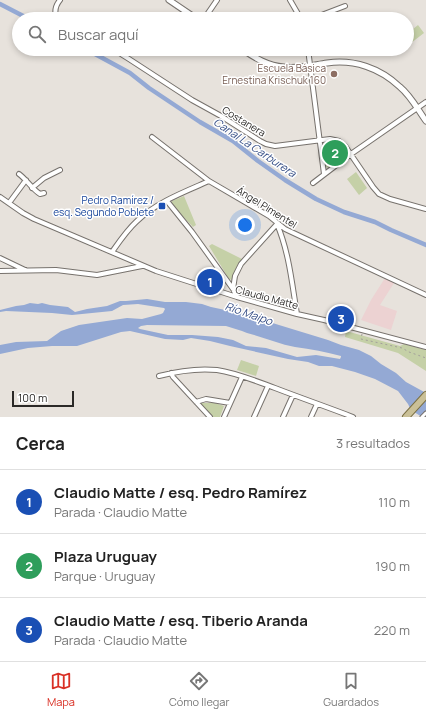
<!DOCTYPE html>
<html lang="es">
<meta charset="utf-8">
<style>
body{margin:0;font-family:Manrope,sans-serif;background:#f6f6f6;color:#222}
.scale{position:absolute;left:12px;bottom:10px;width:62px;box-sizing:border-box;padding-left:4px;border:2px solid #2b2927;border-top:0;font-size:11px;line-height:14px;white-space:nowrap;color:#2b2927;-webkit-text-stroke:3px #fff;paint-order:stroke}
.you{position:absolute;left:245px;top:225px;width:14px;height:14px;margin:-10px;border:3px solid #fff;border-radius:50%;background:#1a73e8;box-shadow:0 0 0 6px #1a73e833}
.badge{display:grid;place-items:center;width:26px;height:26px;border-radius:50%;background:#d93025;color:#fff;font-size:13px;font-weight:700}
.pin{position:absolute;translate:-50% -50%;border:2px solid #fff;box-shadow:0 1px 4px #0006}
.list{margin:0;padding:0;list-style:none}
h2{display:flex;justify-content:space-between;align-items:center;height:52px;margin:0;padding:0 16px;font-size:17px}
h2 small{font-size:13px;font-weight:400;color:#767676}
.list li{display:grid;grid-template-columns:26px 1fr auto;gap:12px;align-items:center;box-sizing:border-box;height:64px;padding:0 16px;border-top:1px solid #e0e0e0}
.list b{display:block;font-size:15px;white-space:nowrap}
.list p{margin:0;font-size:13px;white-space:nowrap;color:#767676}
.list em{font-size:13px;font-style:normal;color:#767676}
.icon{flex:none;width:22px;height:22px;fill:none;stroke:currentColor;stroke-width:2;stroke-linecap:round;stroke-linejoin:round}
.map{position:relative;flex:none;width:426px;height:417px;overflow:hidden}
.search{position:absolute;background:#fff;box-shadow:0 2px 6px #0003;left:12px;right:12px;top:12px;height:44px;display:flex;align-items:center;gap:10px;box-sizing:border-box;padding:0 14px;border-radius:22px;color:#767676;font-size:15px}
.sheet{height:244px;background:#fff}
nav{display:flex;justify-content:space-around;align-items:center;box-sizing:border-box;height:56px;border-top:1px solid #e0e0e0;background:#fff;font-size:11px;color:#767676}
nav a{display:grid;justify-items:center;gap:2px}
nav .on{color:#d93025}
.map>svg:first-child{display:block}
.education{fill:#ecd2d2}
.green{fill:#c5d0a7}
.water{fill:#94a9d4;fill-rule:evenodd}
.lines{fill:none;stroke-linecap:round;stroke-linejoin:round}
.canal{stroke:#94a9d4;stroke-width:4.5}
.pedestrian-casing{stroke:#77726d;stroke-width:5}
.minor-casing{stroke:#77726d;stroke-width:6}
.tertiary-casing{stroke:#77726d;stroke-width:7}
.primary-casing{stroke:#7b7043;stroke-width:8}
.path{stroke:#a39f9b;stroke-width:1;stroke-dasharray:2 3;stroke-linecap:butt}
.pedestrian{stroke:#fff;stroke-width:3}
.minor{stroke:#fff;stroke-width:4}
.tertiary{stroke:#fff;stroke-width:5}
.primary{stroke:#cac097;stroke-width:6}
.education-dot{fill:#8d6e63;stroke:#fff;stroke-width:1.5}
.transit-dot{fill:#1a4fb4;stroke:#fff;stroke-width:1.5}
.labels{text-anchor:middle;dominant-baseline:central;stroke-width:3;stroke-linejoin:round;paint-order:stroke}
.education-label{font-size:10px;fill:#785e54;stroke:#fff;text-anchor:end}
.street-label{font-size:10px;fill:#2b2927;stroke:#fff}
.transit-label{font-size:10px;fill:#164399;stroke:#fff;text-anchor:end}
.water-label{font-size:11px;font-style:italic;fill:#364e86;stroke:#fff}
</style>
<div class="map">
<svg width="426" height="417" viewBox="0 0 426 417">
<rect width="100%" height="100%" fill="#e7e2dc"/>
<!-- education -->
<path class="education" d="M385 278 394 283 380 305 397 311 391 330 361 320 371 300Z"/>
<!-- green -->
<path class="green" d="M418 25 424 33 411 43 407 39V34Z
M334 142C340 143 347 148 347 155L329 168 326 167 324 165 321 145 324 143Z
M356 172 367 188 359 195 347 179Z
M184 196 196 225 193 227 172 205V201Z
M212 244 242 259 238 264 232 280 229 279 209 246Z
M346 331 400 346 404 344 426 350V371L398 353 345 337Z
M241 360 259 366 256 376 237 370Z
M199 403H215L224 406 220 417H212Z"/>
<!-- water -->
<path class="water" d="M147 299 165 302H186L202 304 211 307 244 314 279 325 328 340 341 345 359 350 371 356 381 364 396 373 406 382 426 393V417H422L411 410 408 404 398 391 375 379 355 372 332 366H319L308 362 288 359 230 346 210 341 191 338 183 340 165 339 130 331 121 332 77 346H52L28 348 0 354V345L16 342 47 341 61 331 79 325 127 318 142 319 161 314 163 313 165 309 164 308 138 304 123 305 112 311 72 315 52 313 6 311 0 312V310L16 306 24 305 30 303 38 304 42 303 50 305 68 307 75 312 87 309 107 306 120 301H126ZM147 325 226 326 242 331 247 333C263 337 279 344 295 347 311 349 326 352 341 356V357L340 359 316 355 297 357 266 348 246 346 233 340 218 337 192 335H168L140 329 138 328 141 326Z"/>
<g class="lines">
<!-- canal -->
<path class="canal" d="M0 4 29 19
M83 49 95 54 130 73 149 88 200 122 233 141 258 161 285 180 316 199 344 212 375 222 391 230 426 245"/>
<defs>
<path id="pedestrian" d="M422 417 426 413"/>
<path id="minor" d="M290 0 301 19
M57 19C54 12 55 6 60 0
M204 19 217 0
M311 19 345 6
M113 49 129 59 192 100 221 116 260 141 266 144 275 146 330 139 339 141 345 146 373 187 379 194 390 199 426 209
M308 49 324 174
M152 137 209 181 269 216 285 229 426 295
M19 174C27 180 32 189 40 194L44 193
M313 183 351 154 426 102
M32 188 44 178 60 170
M0 197 23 213 34 219 156 271 237 297 297 314 324 320 426 347
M167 201 192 232 233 289 237 297
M9 203 26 180
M277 224C289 252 292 284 297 314
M112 252C119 242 127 230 137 221 157 202 184 192 209 181
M0 258 25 270
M0 271 56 270 97 275 142 266
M233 289 235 276 241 264 277 224
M171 373 173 377 210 417
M159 376C178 371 197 368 217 370 237 373 256 381 275 388 301 398 327 407 353 417
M196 402 206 399 230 403
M224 417 242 377
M254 417 268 386
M283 417 293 395
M311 417 317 404"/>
<path id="tertiary" d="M169 0 197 19
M242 49C255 58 268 66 284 67 298 69 313 65 327 63 354 59 380 68 400 87 411 96 418 110 426 121"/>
<path id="primary" d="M406 417 426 395"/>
</defs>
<!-- pedestrian casing -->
<use href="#pedestrian" class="pedestrian-casing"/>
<!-- minor casing -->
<use href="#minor" class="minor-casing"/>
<!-- tertiary casing -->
<use href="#tertiary" class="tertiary-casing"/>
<!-- primary casing -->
<use href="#primary" class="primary-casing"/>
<!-- path -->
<path class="path" d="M362 334 361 339 402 348 409 352 426 358"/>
<!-- pedestrian -->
<use href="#pedestrian" class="pedestrian"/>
<!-- minor -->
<use href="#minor" class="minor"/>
<!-- tertiary -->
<use href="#tertiary" class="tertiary"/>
<!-- primary -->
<use href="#primary" class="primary"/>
</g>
<!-- markers -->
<circle class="education-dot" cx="334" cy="74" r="4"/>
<rect class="transit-dot" x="158" y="202" width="8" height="8" rx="2"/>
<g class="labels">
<!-- education labels -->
<g class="education-label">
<text x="326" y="68">Escuela Básica<tspan x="326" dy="12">Ernestina Krischuk 160</tspan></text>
</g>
<!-- street labels -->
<g class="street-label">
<text transform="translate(244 121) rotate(31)">Costanera</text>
<text transform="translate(267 207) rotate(32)">Ángel Pimentel</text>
<text transform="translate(267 297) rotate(15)">Claudio Matte</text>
</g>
<!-- transit labels -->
<g class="transit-label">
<text x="154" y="200">Pedro Ramírez /<tspan x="154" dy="12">esq. Segundo Poblete</tspan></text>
</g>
<!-- water labels -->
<g class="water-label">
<text transform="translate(255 147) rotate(34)">Canal La Carburera</text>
<text transform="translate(249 313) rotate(19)">Río Maipo</text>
</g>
</g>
</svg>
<div class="scale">100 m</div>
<div class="you"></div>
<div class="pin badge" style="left:210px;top:282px;background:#1a4fb4">1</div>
<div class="pin badge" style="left:335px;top:153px;background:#2e9e5b">2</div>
<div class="pin badge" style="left:341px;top:319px;background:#1a4fb4">3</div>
<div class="search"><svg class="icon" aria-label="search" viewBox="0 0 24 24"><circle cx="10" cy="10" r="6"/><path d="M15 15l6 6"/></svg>Buscar aquí</div>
</div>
<section class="sheet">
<h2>Cerca<small>3 resultados</small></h2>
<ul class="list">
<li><span class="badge" style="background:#1a4fb4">1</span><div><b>Claudio Matte / esq. Pedro Ramírez</b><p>Parada · Claudio Matte</p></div><em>110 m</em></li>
<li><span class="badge" style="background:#2e9e5b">2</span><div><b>Plaza Uruguay</b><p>Parque · Uruguay</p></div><em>190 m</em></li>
<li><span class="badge" style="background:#1a4fb4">3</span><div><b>Claudio Matte / esq. Tiberio Aranda</b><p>Parada · Claudio Matte</p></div><em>220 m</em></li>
</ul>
</section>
<nav>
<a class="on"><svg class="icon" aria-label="map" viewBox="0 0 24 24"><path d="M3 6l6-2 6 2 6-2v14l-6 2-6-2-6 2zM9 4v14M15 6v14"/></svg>Mapa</a>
<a><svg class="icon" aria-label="directions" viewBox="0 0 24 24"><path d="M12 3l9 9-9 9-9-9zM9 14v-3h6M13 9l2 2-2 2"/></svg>Cómo llegar</a>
<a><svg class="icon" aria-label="saved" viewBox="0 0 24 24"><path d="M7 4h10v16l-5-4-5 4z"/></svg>Guardados</a>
</nav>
